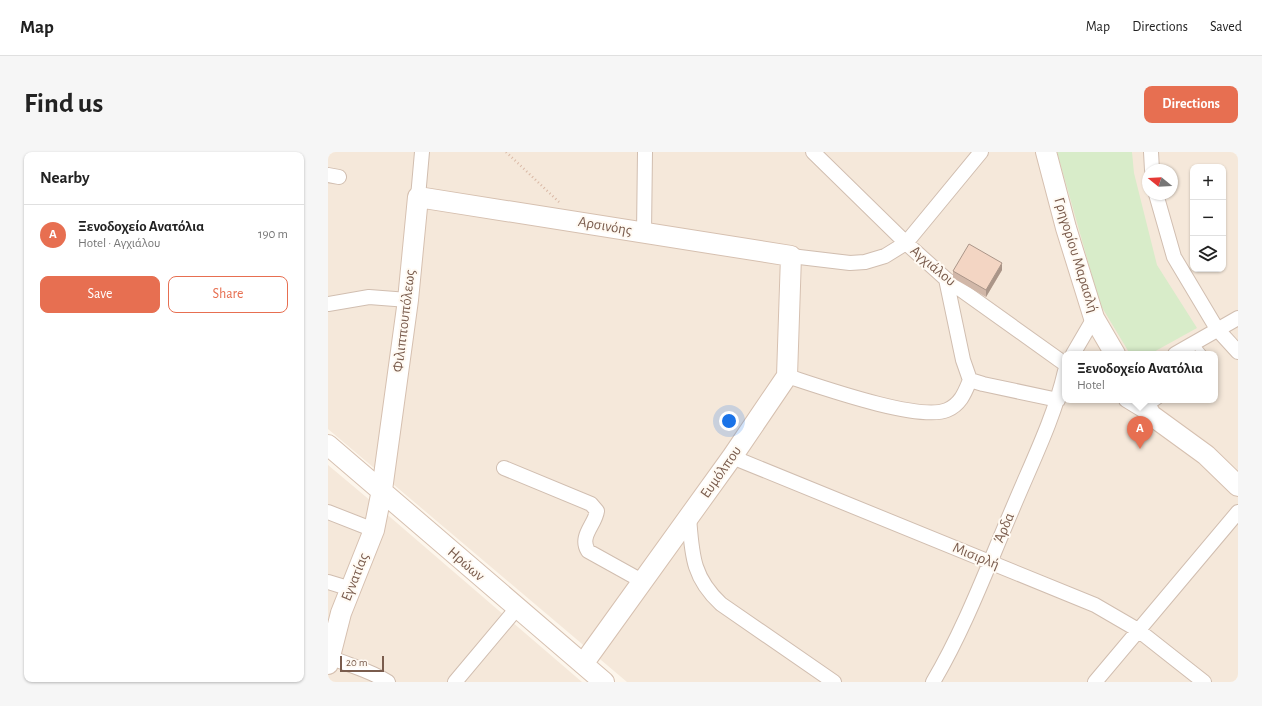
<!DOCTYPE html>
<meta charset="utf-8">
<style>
body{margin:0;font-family:"Alegreya Sans",sans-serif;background:#f6f6f6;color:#222}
.controls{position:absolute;right:12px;top:12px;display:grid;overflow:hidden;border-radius:8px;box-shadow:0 1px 3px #0004}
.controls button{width:36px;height:36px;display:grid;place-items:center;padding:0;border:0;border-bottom:1px solid #e0e0e0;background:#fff;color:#222;font:20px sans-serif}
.compass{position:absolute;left:814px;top:12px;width:36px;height:36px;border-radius:50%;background:#fff;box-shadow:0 1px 3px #0004;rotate:288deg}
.scale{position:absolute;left:12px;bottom:10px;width:44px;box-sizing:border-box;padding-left:4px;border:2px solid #7a5c4d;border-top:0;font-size:11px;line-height:14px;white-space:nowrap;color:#7a5c4d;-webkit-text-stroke:3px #fffaf3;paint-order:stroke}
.you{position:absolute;left:401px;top:269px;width:14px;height:14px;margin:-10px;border:3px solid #fff;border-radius:50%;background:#1a73e8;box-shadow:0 0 0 6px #1a73e833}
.badge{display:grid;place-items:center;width:26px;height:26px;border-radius:50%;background:#e76f51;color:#fff;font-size:13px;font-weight:700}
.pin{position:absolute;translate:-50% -33px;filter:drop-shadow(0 1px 2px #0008)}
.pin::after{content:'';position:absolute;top:21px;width:14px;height:12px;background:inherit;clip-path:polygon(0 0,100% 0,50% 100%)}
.popup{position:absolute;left:734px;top:199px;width:156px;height:52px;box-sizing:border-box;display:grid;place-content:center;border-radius:8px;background:#fff;filter:drop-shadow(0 1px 3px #0005);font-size:13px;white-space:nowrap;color:#767676}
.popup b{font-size:15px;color:#222}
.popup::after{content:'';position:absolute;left:50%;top:100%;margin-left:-8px;border:8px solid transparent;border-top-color:#fff}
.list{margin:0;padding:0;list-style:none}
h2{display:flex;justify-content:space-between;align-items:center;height:52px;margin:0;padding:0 16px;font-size:17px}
h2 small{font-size:13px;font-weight:400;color:#767676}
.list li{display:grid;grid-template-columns:26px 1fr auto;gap:12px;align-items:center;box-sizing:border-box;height:60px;padding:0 16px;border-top:1px solid #e0e0e0}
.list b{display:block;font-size:15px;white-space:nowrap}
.list p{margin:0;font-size:13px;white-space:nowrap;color:#767676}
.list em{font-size:13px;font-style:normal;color:#767676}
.actions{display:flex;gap:8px;padding:12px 16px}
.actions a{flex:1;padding:9px 0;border:1px solid #e76f51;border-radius:8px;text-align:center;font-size:14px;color:#e76f51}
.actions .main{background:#e76f51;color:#fff}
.icon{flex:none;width:22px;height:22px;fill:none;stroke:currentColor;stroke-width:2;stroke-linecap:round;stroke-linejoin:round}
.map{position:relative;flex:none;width:910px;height:530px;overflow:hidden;border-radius:8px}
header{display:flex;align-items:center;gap:24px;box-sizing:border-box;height:56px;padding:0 20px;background:#fff;border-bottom:1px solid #e0e0e0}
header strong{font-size:19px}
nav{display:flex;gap:22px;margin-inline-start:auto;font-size:14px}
.intro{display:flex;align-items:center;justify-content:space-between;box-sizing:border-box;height:96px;padding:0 24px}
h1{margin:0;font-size:28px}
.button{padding:10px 18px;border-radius:8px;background:#e76f51;color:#fff;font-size:14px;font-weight:700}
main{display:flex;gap:24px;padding:0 24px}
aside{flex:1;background:#fff;border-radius:8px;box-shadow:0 1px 3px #0004}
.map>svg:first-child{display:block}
.residential{fill:#f5e8da;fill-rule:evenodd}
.green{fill:#d8ecc9}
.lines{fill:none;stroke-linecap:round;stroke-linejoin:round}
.lane-casing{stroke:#d1beb0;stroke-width:9}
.street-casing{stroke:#d1beb0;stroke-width:16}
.secondary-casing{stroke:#d6c0b0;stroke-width:22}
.path{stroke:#d9b8a5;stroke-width:2.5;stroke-dasharray:1 3;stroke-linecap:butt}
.lane{stroke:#fff;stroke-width:7}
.street{stroke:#fff;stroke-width:14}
.secondary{stroke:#fff;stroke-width:20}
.wall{fill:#d1b7a8}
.shaded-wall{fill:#aa9588}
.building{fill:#f3d5c3;stroke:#aa9588}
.labels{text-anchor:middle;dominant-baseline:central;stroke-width:4;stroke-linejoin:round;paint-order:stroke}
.street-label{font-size:15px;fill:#7a5c4d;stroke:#fffaf3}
</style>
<header>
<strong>Map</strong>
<nav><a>Map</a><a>Directions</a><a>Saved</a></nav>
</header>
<div class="intro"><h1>Find us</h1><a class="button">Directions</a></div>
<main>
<aside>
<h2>Nearby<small></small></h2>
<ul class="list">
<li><span class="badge">A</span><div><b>Ξενοδοχείο Ανατόλια</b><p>Hotel · Αγχιάλου</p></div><em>190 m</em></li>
</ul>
<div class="actions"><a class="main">Save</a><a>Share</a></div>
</aside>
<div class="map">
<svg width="910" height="530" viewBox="0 0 910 530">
<rect width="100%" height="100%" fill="#fdf6ec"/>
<!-- residential -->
<path class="residential" d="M0 0H910V530H299L0 277ZM865 15H895V117H865ZM820 18H844V42H820ZM737 202H887V248H737Z
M0 313 62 365 254 530H0Z"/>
<!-- green -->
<path class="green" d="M729 0H804L806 21 829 113 869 176 822 202H802L772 152Z"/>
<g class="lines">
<defs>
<path id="lane" d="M866 191 875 202
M819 256 831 248"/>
<path id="street" d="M485 0 578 91 618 127 737 212
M823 0 824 18
M0 23 11 25
M828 42 846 105 889 177 910 200
M90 45 94 0
M316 81 317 0
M463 104 522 111 537 110 557 104 578 91 653 0
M618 127 635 208 642 228 655 232 730 248
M0 152 41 145 80 148
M745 202 766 166
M847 202 910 166
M459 224C490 234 591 270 619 258 633 252 637 240 642 228
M798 248 821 262
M404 305 767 453 810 478 876 530
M176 316 263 352 269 359C267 373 251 384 260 399L314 429
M0 360 46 378
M361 365C364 402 364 425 393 452L506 530
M0 430 23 437
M2 505C22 514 42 518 60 530
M127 530 189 456
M605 530C637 476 659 416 684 358 703 312 726 267 737 219
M767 530 910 360"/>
<path id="secondary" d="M718 0 738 76 766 166 787 202
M814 248 823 263 878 303 910 334
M0 293 276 530
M0 512 13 461 46 378 54 338 80 148 90 45 463 104 459 224 404 305 255 512"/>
</defs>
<!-- lane casing -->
<use href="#lane" class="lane-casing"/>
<!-- street casing -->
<use href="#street" class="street-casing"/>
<!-- secondary casing -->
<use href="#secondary" class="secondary-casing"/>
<!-- path -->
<path class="path" d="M178 0 231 50"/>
<!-- lane -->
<use href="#lane" class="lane"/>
<!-- street -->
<use href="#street" class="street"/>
<!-- secondary -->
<use href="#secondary" class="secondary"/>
</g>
<!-- wall -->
<path class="wall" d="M674 118 658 145 625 126V119Z"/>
<!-- shaded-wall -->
<path class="shaded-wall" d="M674 111V118L658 145V138Z"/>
<!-- building -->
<path class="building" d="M641 92 674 111 658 138 625 119Z"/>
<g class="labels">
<!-- street labels -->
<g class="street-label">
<text transform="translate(277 74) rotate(10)">Αρσινόης</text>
<text transform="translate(748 103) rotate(73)">Γρηγορίου Μαρασλή</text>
<text transform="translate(605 114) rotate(40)">Αγχιάλου</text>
<text transform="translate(76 169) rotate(-83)">Φιλιππουπόλεως</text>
<text transform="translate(393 320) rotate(-55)">Ευμόλπου</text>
<text transform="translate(676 376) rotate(-67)">Άρδα</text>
<text transform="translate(648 404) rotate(22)">Μισιρλή</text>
<text transform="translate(138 412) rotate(41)">Ηρώων</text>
<text transform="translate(27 425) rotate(-68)">Εγνατίας</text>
</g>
</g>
</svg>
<div class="controls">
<button>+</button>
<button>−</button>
<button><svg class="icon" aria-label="layers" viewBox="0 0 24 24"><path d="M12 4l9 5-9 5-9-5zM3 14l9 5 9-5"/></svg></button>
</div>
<svg class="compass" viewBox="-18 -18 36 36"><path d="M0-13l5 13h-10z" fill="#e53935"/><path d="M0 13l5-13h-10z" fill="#767676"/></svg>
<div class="scale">20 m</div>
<div class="you"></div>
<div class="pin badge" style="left:812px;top:297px">A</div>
<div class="popup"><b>Ξενοδοχείο Ανατόλια</b>Hotel</div>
</div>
</main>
